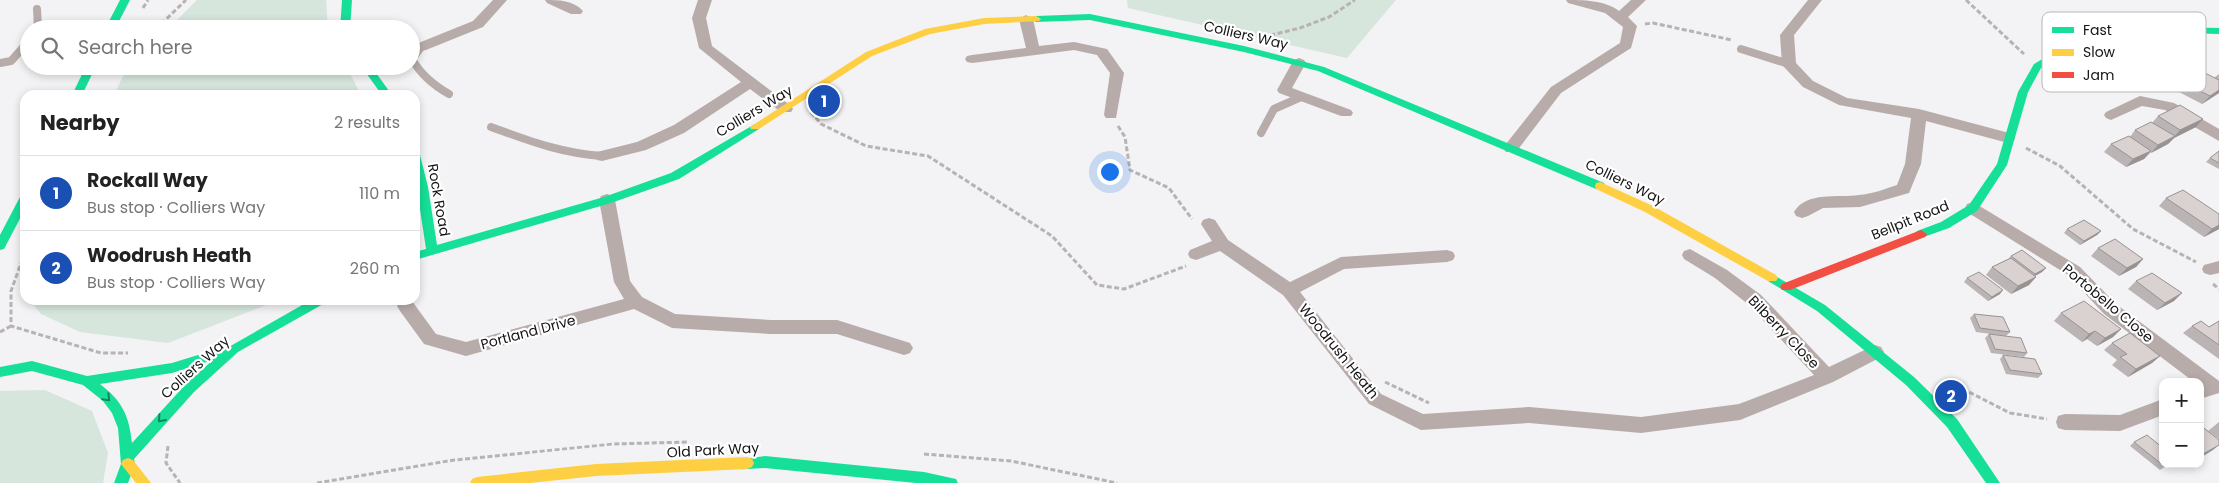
<!DOCTYPE html>
<meta charset="utf-8">
<style>
body{margin:0;font-family:Poppins,sans-serif;background:#f6f6f6;color:#222}
.controls{position:absolute;right:15px;bottom:15px;display:grid;overflow:hidden;border-radius:10px;box-shadow:0 2px 8px #0003}
.controls button{width:45px;height:45px;display:grid;place-items:center;padding:0;border:0;border-bottom:1px solid #e0e0e0;background:#fff;color:#222;font:25px sans-serif}
.you{position:absolute;left:1109px;top:171px;width:18px;height:18px;margin:-12px;border:4px solid #fff;border-radius:50%;background:#1a73e8;box-shadow:0 0 0 8px #1a73e833}
.badge{display:grid;place-items:center;width:32px;height:32px;border-radius:50%;background:#626163;color:#fff;font-size:16px;font-weight:700}
.pin{position:absolute;translate:-50% -50%;border:2px solid #fff;box-shadow:0 1px 5px #0006}
.list{margin:0;padding:0;list-style:none}
h2{display:flex;justify-content:space-between;align-items:center;height:65px;margin:0;padding:0 20px;font-size:21px}
h2 small{font-size:16px;font-weight:400;color:#767676}
.list li{display:grid;grid-template-columns:32px 1fr auto;gap:15px;align-items:center;box-sizing:border-box;height:75px;padding:0 20px;border-top:1px solid #e0e0e0}
.list b{display:block;font-size:19px;white-space:nowrap}
.list p{margin:0;font-size:16px;white-space:nowrap;color:#767676}
.list em{font-size:16px;font-style:normal;color:#767676}
.icon{flex:none;width:28px;height:28px;fill:none;stroke:currentColor;stroke-width:2;stroke-linecap:round;stroke-linejoin:round}
.map{position:relative;flex:none;width:2219px;height:483px;overflow:hidden}
.search{position:absolute;background:#fff;box-shadow:0 2px 8px #0003;left:20px;top:20px;width:400px;height:55px;display:flex;align-items:center;gap:12px;box-sizing:border-box;padding:0 18px;border-radius:28px;color:#767676;font-size:19px}
.panel{position:absolute;background:#fff;box-shadow:0 2px 8px #0003;left:20px;top:90px;width:400px;height:215px;border-radius:15px}
.map>svg:first-child{display:block}
.green{fill:#d6e6dc}
.lines{fill:none;stroke-linecap:round;stroke-linejoin:round}
.path{stroke:#b8b3b2;stroke-width:3;stroke-dasharray:5 2.5;stroke-linecap:butt}
.lane{stroke:#b7aca9;stroke-width:8}
.street{fill:#b7aca9;fill-rule:evenodd}
.fast{fill:#16e098;fill-rule:evenodd}
.slow{fill:#ffcf43;fill-rule:evenodd}
.jam{fill:#f24e42;fill-rule:evenodd}
.wall{fill:#bbb4b4}
.shaded-wall{fill:#999292}
.building{fill:#dad1d1;stroke:#999292}
.oneway{stroke:#15845d}
.labels{text-anchor:middle;dominant-baseline:central;stroke-width:4.5;stroke-linejoin:round;paint-order:stroke}
.street-label{font-size:14px;fill:#141315;stroke:#fff}
.key{fill:#fff;stroke:#b8b8b9;stroke-width:1}
.key-label{font-size:14px;fill:#141315}
</style>
<div class="map">
<svg width="2219" height="483" viewBox="0 0 2219 483">
<rect width="100%" height="100%" fill="#f3f2f4"/>
<!-- green -->
<path class="green" d="M197 0H326L328 29H168Z
M1127 0H1396L1347 58 1128 8Z
M132 66H346L361 95H114L123 76Z
M33 300H279L168 343 80 332 41 314 32 303Z
M45 390 92 411 108 453 103 483H0V391Z"/>
<g class="lines">
<!-- path -->
<path class="path" d="M1966 0 2024 54
M143 8 148 0
M1645 24 1653 23 1732 40
M156 29 186 0
M1263 37 1300 28 1329 17 1355 0
M111 73 117 66
M811 112 821 124 866 146 928 156 1052 236 1097 285 1124 289 1186 266
M1118 126 1125 137 1130 170 1169 188 1192 219
M2026 148 2060 166 2133 229 2196 262
M25 252 11 291V326L101 353H128
M2213 284 2219 289
M0 332 11 326
M1385 382 1429 403
M1955 394 1967 391 2010 413 2047 419
M168 446 166 463 180 483
M924 454 1011 461 1117 483
M317 483 454 460 613 444 689 442"/>
<!-- lane -->
<path class="lane" d="M37 9 38 29
M421 47 412 59C421 75 433 85 449 94
M1741 49 1789 64
M0 63 11 61 29 41
M491 127C530 141 560 153 602 156
M1261 133 1274 109 1301 97"/>
<!-- street -->
<path class="street" d="M493 0H507L483 27 426 50 421 51 414 47 416 44 473 21Z
M545 0C559 0 573 0 583 11L581 14H571L547 3Z
M698 0H712L706 18 712 46 791 106 793 109 791 112H781L750 89 684 133 646 150 602 161 597 160 594 156 597 152 637 142 674 125 741 82 699 48 692 18Z
M1566 0C1583 0 1605 0 1619 11L1631 0H1646L1628 17 1637 26 1631 48 1561 93 1516 152H1506L1503 148 1506 144 1551 87 1620 43 1623 27 1605 13 1568 3Z
M1808 0H1822L1794 35 1796 63 1813 81 1847 98 1919 109 2013 134 2015 138 2013 142 2008 143 1926 121 1921 164 1909 193 1860 207 1823 208 1808 216 1802 218 1796 216 1794 212C1806 191 1839 198 1859 195 1872 194 1885 189 1897 185L1905 164 1911 118 1839 105 1803 87 1784 67 1782 64 1780 35Z
M1026 15 1033 19 1039 46 1074 42 1107 49 1124 73 1116 118H1106L1104 115 1110 73 1097 55 1074 50 972 63 967 62 965 59 967 56 972 55 1026 48 1019 19Z
M1299 58 1304 60 1306 63 1292 88 1351 110 1353 113 1351 116H1341L1279 93 1277 90 1292 63 1294 60Z
M2140 96 2174 103 2219 129V141L2165 110 2142 106 2111 120 2106 118 2104 115 2106 112Z
M607 194 613 196 615 200 630 281 642 297 675 314 771 320H837L910 343 913 348 910 353 904 355 837 334H771L672 328 634 309 466 356 424 344 400 311 397 306 400 301H412L436 334 466 342 624 299 614 282 599 200 601 196Z
M1973 202 2080 267 2116 304 2219 381V393L2200 399V382H2194L2104 314 2068 275 1967 212 1965 208 1967 204Z
M1209 218 1215 220 1228 240 1290 282 1341 257 1447 250 1453 252 1455 256 1453 260 1447 262 1344 269 1300 292 1381 394 1423 414 1529 407 1641 417 1739 404 1814 375 1749 305 1715 278 1684 259 1682 255 1684 251 1690 249 1727 270 1761 295 1829 367 1875 345 1881 347 1884 352 1881 357 1833 382 1740 420 1641 433 1529 423 1421 430 1369 404 1283 295 1220 251 1196 260 1190 258 1188 254 1190 250 1212 241 1201 224 1203 220Z
M2219 261V273L2210 275 2204 273 2202 269 2204 265Z
M2163 399V415L2120 431 2065 430 2058 428 2056 422 2058 416 2065 414 2120 415Z"/>
<!-- fast -->
<path class="fast" d="M120 0H130L115 29H105Z
M342 0H352L350 29H340Z
M1090 14 1244 46 1324 67 1604 183 1605 186 1604 189H1596L1318 71 1244 52 1090 20 1036 22 1031 19 1036 16Z
M2140 26 2219 28V34L2140 32 2109 37 2077 46 2041 68 2028 92 2007 165 1977 211 1949 228 1921 238 1917 237 1915 234 1917 231 1941 222 1969 205 1997 164 2018 92 2034 64 2071 42 2108 31Z
M86 66H96L82 95H72Z
M361 66H371L392 95H382Z
M755 124 759 125 760 127 759 129 679 179 611 203 415 260V252L426 249 415 176V151L420 155 428 187 437 245 604 197 671 173Z
M25 194V209L4 249 0 250V235L21 195Z
M1772 274 1825 305 1914 377 1957 419 2000 483H1986L1947 427 1906 385 1817 311 1768 281 1766 278 1768 275Z
M311 300H327L325 303 238 352 194 392 134 459 135 464 128 483H114L121 464 118 428 112 413 103 401 83 385 32 371 0 377V367L32 361 87 376 172 363 224 347 227 348ZM213 360 186 384 132 443C129 415 122 401 100 384L172 373Z
M765 456 924 472 956 479 958 483H916L765 468 747 469 742 467 740 463 742 459Z"/>
<!-- slow -->
<path class="slow" d="M1036 16 1041 19 1039 21 984 24 930 34 872 56 759 129H751L750 127 866 52 925 29 984 18Z
M1600 182 1653 206 1776 275 1778 278 1776 281H1768L1645 212 1596 189 1595 186 1596 183Z
M747 457 752 459 754 463 752 467 747 469 596 476 530 483H470L472 479 477 477 596 464Z
M128 458 133 460 151 483H136L121 464 123 460Z"/>
<!-- jam -->
<path class="jam" d="M1921 230 1927 234 1925 237 1790 290H1782L1780 287 1782 284Z"/>
</g>
<!-- wall -->
<path class="wall" d="M2219 74V93L2202 104 2179 92 2186 84 2214 78Z
M2158 116 2203 119 2196 127 2174 138 2168 144 2151 153V152L2144 159 2126 167 2104 152 2111 144 2130 137 2135 130 2152 123Z
M2219 151V169L2206 162 2210 158Z
M2166 198 2219 229 2204 237 2159 206Z
M2067 229 2101 231 2097 235 2080 245 2064 233Z
M2098 248 2143 259 2136 267 2119 276 2091 256Z
M2011 256 2046 268 2042 272 2035 276 2036 277 2029 285 2011 294 1986 275 1992 267 2008 259Z
M1967 278 2000 294 1988 301 1964 282Z
M2136 281 2174 301 2157 310 2128 289Z
M2061 313 2121 329 2113 337 2097 346 2087 339 2082 342 2054 321Z
M1974 314 2010 332 2006 336 1976 332 1970 318Z
M2219 321V359L2183 333 2192 326 2209 327Z
M1989 334 2027 353 2024 357 1991 353 1985 338Z
M2112 343 2160 356 2152 363 2128 377 2112 365 2117 360 2104 350Z
M2003 355 2042 374 2038 378 2006 374 2000 359Z
M2219 422V439L2208 431Z
M2134 442 2169 464 2160 470 2130 446Z"/>
<!-- shaded-wall -->
<path class="shaded-wall" d="M2219 90V93L2202 104 2210 96Z
M2203 119 2196 127 2174 138 2168 144 2151 153 2158 145 2174 137 2180 130Z
M2151 151 2144 159 2126 167 2133 159Z
M2219 225V229L2204 237 2212 229Z
M2101 231 2097 235 2080 245 2084 241Z
M2143 259 2136 267 2119 276 2127 268Z
M2046 268 2042 272 2031 278 2035 274Z
M2036 277 2029 285 2011 294 2018 286Z
M2003 290 2000 294 1988 301 1992 297Z
M2182 293 2174 301 2157 310 2165 303Z
M2121 329 2113 337 2097 346 2105 338Z
M2095 331 2087 339 2082 342 2089 334Z
M2160 356 2152 363 2128 377 2136 369Z
M2219 445 2213 450 2200 458V456Z"/>
<!-- building -->
<path class="building" d="M2203 72 2219 80V90L2210 96 2186 84Z
M2180 105 2203 119 2180 130 2158 116Z
M2151 122 2175 136 2158 145 2135 130Z
M2129 136 2151 151 2133 159 2111 144Z
M2219 151V163L2210 158Z
M2183 190 2219 214V225L2212 229 2166 198Z
M2084 220 2101 231 2084 241 2067 229Z
M2115 239 2143 259 2127 268 2098 248Z
M2022 250 2046 268 2035 274 2011 256Z
M2011 258 2036 277 2018 286 1992 267Z
M1979 272 2003 290 1992 297 1967 278Z
M2152 273 2182 293 2165 303 2136 281Z
M2084 301 2121 329 2105 338 2095 331 2089 334 2061 313Z
M1974 314 2003 317 2010 332 1980 328Z
M2201 321 2209 327 2219 321V345L2192 326Z
M2130 333 2160 356 2136 369 2120 357 2127 354 2112 343Z
M1989 334 2021 338 2027 353 1995 349Z
M2003 355 2035 359 2042 374 2010 370Z
M2200 425 2219 440V445L2201 455Z
M2147 435 2163 448V464H2168L2164 466 2134 442Z"/>
<!-- one-way arrows -->
<defs><path id="oneway-chevron" d="M-2-3.5L2.5 0L-2 3.5" fill="none" stroke-width="1.6" stroke-linecap="round" stroke-linejoin="round" transform="scale(1.25)"/></defs>
<g class="oneway">
<use href="#oneway-chevron" transform="translate(107 398) rotate(45)"/>
<use href="#oneway-chevron" transform="translate(161 419) rotate(132)"/>
</g>
<g class="labels">
<!-- street labels -->
<g class="street-label">
<text transform="translate(1246 35) rotate(13)">Colliers Way</text>
<text transform="translate(754 111) rotate(-31)">Colliers Way</text>
<text transform="translate(1625 182) rotate(26)">Colliers Way</text>
<text transform="translate(439 200) rotate(80)">Rock Road</text>
<text transform="translate(1910 220) rotate(-22)">Bellpit Road</text>
<text transform="translate(2108 303) rotate(40)">Portobello Close</text>
<text transform="translate(528 332) rotate(-15)">Portland Drive</text>
<text transform="translate(1784 332) rotate(46)">Bilberry Close</text>
<text transform="translate(1339 351) rotate(51)">Woodrush Heath</text>
<text transform="translate(195 367) rotate(-42)">Colliers Way</text>
<text transform="translate(713 450) rotate(-3)">Old Park Way</text>
</g>
</g>
<!-- legend -->
<rect x="2042" y="12" width="164" height="80" rx="8" class="key"/>
<rect x="2052" y="27" width="22" height="6" fill="#16e098"/>
<rect x="2052" y="49" width="22" height="7" fill="#ffcf43"/>
<rect x="2052" y="72" width="22" height="6" fill="#f24e42"/>
<g class="key-label">
<text x="2083" y="35">Fast</text>
<text x="2083" y="57">Slow</text>
<text x="2083" y="80">Jam</text>
</g>
</svg>
<div class="controls">
<button>+</button>
<button>−</button>
</div>
<div class="you"></div>
<div class="pin badge" style="left:824px;top:101px;background:#1a4fb4">1</div>
<div class="pin badge" style="left:1951px;top:396px;background:#1a4fb4">2</div>
<div class="search"><svg class="icon" aria-label="search" viewBox="0 0 24 24"><circle cx="10" cy="10" r="6"/><path d="M15 15l6 6"/></svg>Search here</div>
<section class="panel">
<h2>Nearby<small>2 results</small></h2>
<ul class="list">
<li><span class="badge" style="background:#1a4fb4">1</span><div><b>Rockall Way</b><p>Bus stop · Colliers Way</p></div><em>110 m</em></li>
<li><span class="badge" style="background:#1a4fb4">2</span><div><b>Woodrush Heath</b><p>Bus stop · Colliers Way</p></div><em>260 m</em></li>
</ul>
</section>
</div>
